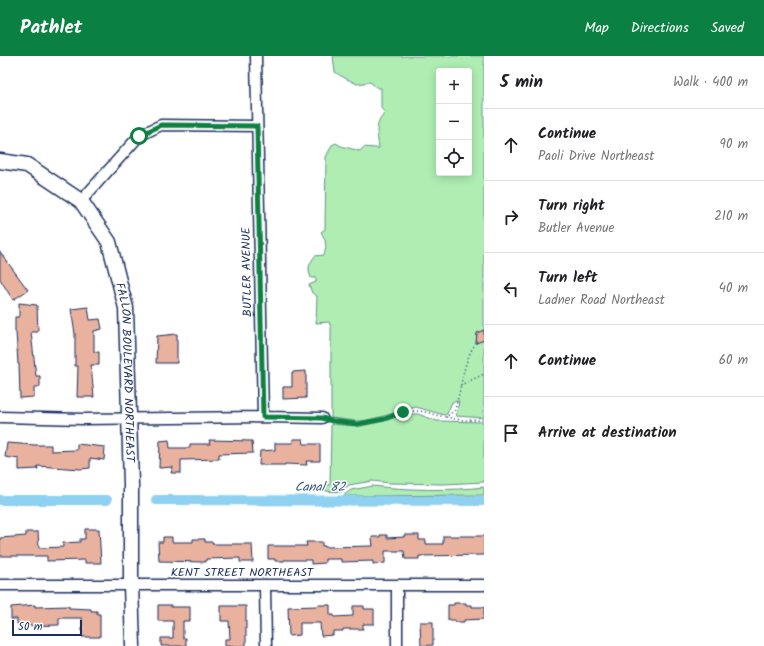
<!DOCTYPE html>
<meta charset="utf-8">
<style>
body{margin:0;font-family:Kalam,sans-serif;background:#f2f2f2;color:#202124}
.controls{position:absolute;right:12px;top:12px;display:grid;overflow:hidden;border-radius:4px;box-shadow:0 2px 10px #0003}
.controls button{width:36px;height:36px;display:grid;place-items:center;padding:0;border:0;border-bottom:1px solid #e0e0e0;background:#fff;color:#202124;font:20px sans-serif}
.scale{position:absolute;left:12px;bottom:10px;width:70px;box-sizing:border-box;padding-left:4px;border:2px solid #1b2f5e;border-top:0;font-size:11px;line-height:14px;white-space:nowrap;color:#1b2f5e;-webkit-text-stroke:3px #fff;paint-order:stroke}
.stop{position:absolute;width:12px;height:12px;margin:-9px;border:3px solid #0b8043;border-radius:50%;background:#fff}
.stop.end{background:#0b8043;border-color:#fff;box-shadow:0 1px 4px #0008}
.list{margin:0;padding:0;list-style:none}
h2{display:flex;justify-content:space-between;align-items:center;height:52px;margin:0;padding:0 16px;font-size:17px}
h2 small{font-size:13px;font-weight:400;color:#757577}
.list li{display:grid;grid-template-columns:26px 1fr auto;gap:12px;align-items:center;box-sizing:border-box;height:72px;padding:0 16px;border-top:1px solid #e0e0e0}
.list b{display:block;font-size:15px;white-space:nowrap}
.list p{margin:0;font-size:13px;white-space:nowrap;color:#757577}
.list em{font-size:13px;font-style:normal;color:#757577}
.icon{flex:none;width:22px;height:22px;fill:none;stroke:currentColor;stroke-width:2;stroke-linecap:round;stroke-linejoin:round}
.map{position:relative;flex:none;width:484px;height:590px;overflow:hidden}
header{display:flex;align-items:center;gap:24px;box-sizing:border-box;height:56px;padding:0 20px;background:#0b8043;color:#fff}
header strong{font-size:19px}
nav{display:flex;gap:22px;margin-inline-start:auto;font-size:14px}
main{display:flex}
aside{flex:1;background:#fff}
.map>svg:first-child{display:block}
.green{fill:#afedb3;stroke:#658e88;fill-rule:evenodd}
.lines{fill:none;stroke-linecap:round;stroke-linejoin:round}
.canal{stroke:#8fd1f0;stroke-width:10}
.building{fill:#e9b29f;stroke:#1b2f5e}
.street-casing{stroke:#1b2f5e;stroke-width:13}
.secondary-casing{stroke:#1b2f5e;stroke-width:17}
.path{stroke:#1b2f5e;stroke-width:1.5;stroke-dasharray:1 3;stroke-linecap:butt}
.street{stroke:#fff;stroke-width:10}
.secondary{stroke:#fff;stroke-width:14}
.route{stroke:#0b8043;stroke-width:5}
.labels{text-anchor:middle;dominant-baseline:central;stroke-width:3;stroke-linejoin:round;paint-order:stroke}
.street-label{font-size:12px;fill:#1b2f5e;stroke:#fff}
.water-label{font-size:13px;font-style:italic;fill:#385882;stroke:#fff}
</style>
<header>
<strong>Pathlet</strong>
<nav><a>Map</a><a>Directions</a><a>Saved</a></nav>
</header>
<main>
<div class="map">
<svg width="484" height="590" viewBox="0 0 484 590">
<rect width="100%" height="100%" fill="#fff"/>
<filter id="ink" filterUnits="userSpaceOnUse"><feTurbulence type="fractalNoise" baseFrequency=".025" numOctaves="2"/><feDisplacementMap in="SourceGraphic" scale="8" xChannelSelector="R" yChannelSelector="G"/><feConvolveMatrix kernelMatrix="1 2 1 2 8 2 1 2 1" color-interpolation-filters="sRGB"/></filter>
<g filter="url(#ink)">
<!-- green -->
<path class="green" d="M333 0H484V362L456 360 459 345 452 346 447 358 444 359 416 351 366 365H354L331 362V271L329 266 316 267 317 240 312 237 309 229 316 226V222H311C307 212 309 208 315 200L324 199C327 190 326 184 321 176L325 173 326 101 332 89 336 87 341 90 360 95 364 91 375 92H379C377 76 374 69 385 57L381 52V32H377L370 26 357 28 341 20 335 16ZM439 15H469V117H439Z
M408 358H418L437 365 484 366V426L444 428 390 427 372 425 349 429 341 436 326 435 325 429H330L331 368 360 370 386 364Z
M373 430C406 434 451 435 484 431V439L343 440 351 434Z"/>
<g class="lines">
<!-- canal -->
<path class="canal" d="M0 444H107
M156 444 484 445"/>
</g>
<!-- building -->
<path class="building" d="M0 196 28 234 13 244 0 223Z
M19 247 37 249 38 276H31L36 320H40V331H34V341L20 342 19 308H18L16 276H15V261H19Z
M88 251 90 264 100 263 102 273 94 275V296H99V309H91L94 341H77L78 310H75V278L71 253Z
M484 274V284L476 287 477 277Z
M177 278V307H156L157 280Z
M306 315V342L283 343V331H292V316Z
M293 383H303L304 388H320V405H306L307 409 285 408V409H259L260 395 275 394V387H293Z
M169 384 170 392H190V388H210L209 384 252 385 253 397 219 398V403L181 404V417H171L173 411 159 412 160 385Z
M7 387 35 389H51V395L77 394V388L105 391 104 404 90 402V412L81 413 37 410 38 413 19 414V403L5 401Z
M85 473H99L101 507H85V504L47 505V500H0V482L26 480V476H38L39 492 63 491V487L80 486V483H85Z
M380 479H387V482L404 481V479H419V484H426V488H443V480H484V499L419 500V503H405L404 495H385V507L373 508V505L341 506V503H325V507L311 508V504H284V505H275V503H268V490H307L306 486H322V490H325V491L373 490 372 481H380Z
M163 481H172V486H193V483H205V486H213V488H252L253 506H240V502L206 503V506L159 505 158 486H163Z
M454 547H466V549H472V551H484V563L464 564V566H455V564H448V549H454Z
M35 549V551L69 550V552L91 553V555H97V558H100V581H82V562H59V569L23 570V568H17V563H11V551Z
M158 549H171V551H190V565H183V582H186V590H161V582H173V565H158Z
M318 549H330V559H334V561L353 560V550H364V553H374V568H363V573H343V575H333V579L321 580 320 567H300V579L289 580 288 551 318 550Z
M221 550H246V590H225V583H230L229 565H221Z
M420 566H433V589L421 590Z"/>
<g class="lines">
<defs>
<path id="street" d="M256 0 263 361
M81 145 139 80 161 69 257 70
M0 361 83 363 263 361 322 362
M0 529H484
M397 529V590
M265 530 266 590"/>
<g id="secondary">
<path id="s1" d="M0 105 27 109 81 145 109 186 126 252 131 429V529L133 590"/>
</g>
</defs>
<!-- street casing -->
<use href="#street" class="street-casing"/>
<!-- secondary casing -->
<use href="#secondary" class="secondary-casing"/>
<!-- path -->
<path class="path" d="M476 287C468 297 463 316 461 329L484 318
M446 361 462 364H484
M331 364C348 369 365 369 383 363 393 361 402 355 413 355 424 354 435 360 446 361L455 354 461 329"/>
<!-- street -->
<use href="#street" class="street"/>
<!-- secondary -->
<use href="#secondary" class="secondary"/>
</g>
</g>
<g class="lines" filter="url(#ink)">
<!-- route -->
<path class="route" d="M139 80 161 69 257 70 263 361 322 362 332 365 358 368 384 363 403 356"/>
</g>
<g class="labels">
<!-- street labels -->
<g class="street-label">
<text transform="translate(247 216) rotate(-91)">BUTLER AVENUE</text>
<text stroke="none"><textPath href="#s1" startOffset="274">FALLON BOULEVARD NORTHEAST</textPath></text>
<text x="242" y="516">KENT STREET NORTHEAST</text>
</g>
<!-- water labels -->
<g class="water-label">
<text x="320" y="431">Canal 82</text>
</g>
</g>
</svg>
<div class="controls">
<button>+</button>
<button>−</button>
<button><svg class="icon" aria-label="locate" viewBox="0 0 24 24"><circle cx="12" cy="12" r="6"/><path d="M12 2v4M12 18v4M2 12h4M18 12h4"/></svg></button>
</div>
<div class="scale">50 m</div>
<div class="stop" style="left:139px;top:80px"></div>
<div class="stop end" style="left:403px;top:356px"></div>
</div>
<aside>
<h2>5 min<small>Walk · 400 m</small></h2>
<ul class="list">
<li><svg class="icon" aria-label="ahead" viewBox="0 0 24 24"><path d="M12 20V5M6 11l6-6 6 6"/></svg><div><b>Continue</b><p>Paoli Drive Northeast</p></div><em>90 m</em></li>
<li><svg class="icon" aria-label="right" viewBox="0 0 24 24"><path d="M7 20v-9h11M14 6l5 5-5 5"/></svg><div><b>Turn right</b><p>Butler Avenue</p></div><em>210 m</em></li>
<li><svg class="icon" aria-label="left" viewBox="0 0 24 24"><path d="M17 20v-9H6M10 6l-5 5 5 5"/></svg><div><b>Turn left</b><p>Ladner Road Northeast</p></div><em>40 m</em></li>
<li><svg class="icon" aria-label="ahead" viewBox="0 0 24 24"><path d="M12 20V5M6 11l6-6 6 6"/></svg><div><b>Continue</b></div><em>60 m</em></li>
<li><svg class="icon" aria-label="arrive" viewBox="0 0 24 24"><path d="M6 21V4h12l-3 4 3 4H6"/></svg><div><b>Arrive at destination</b></div></li>
</ul>
</aside>
</main>
